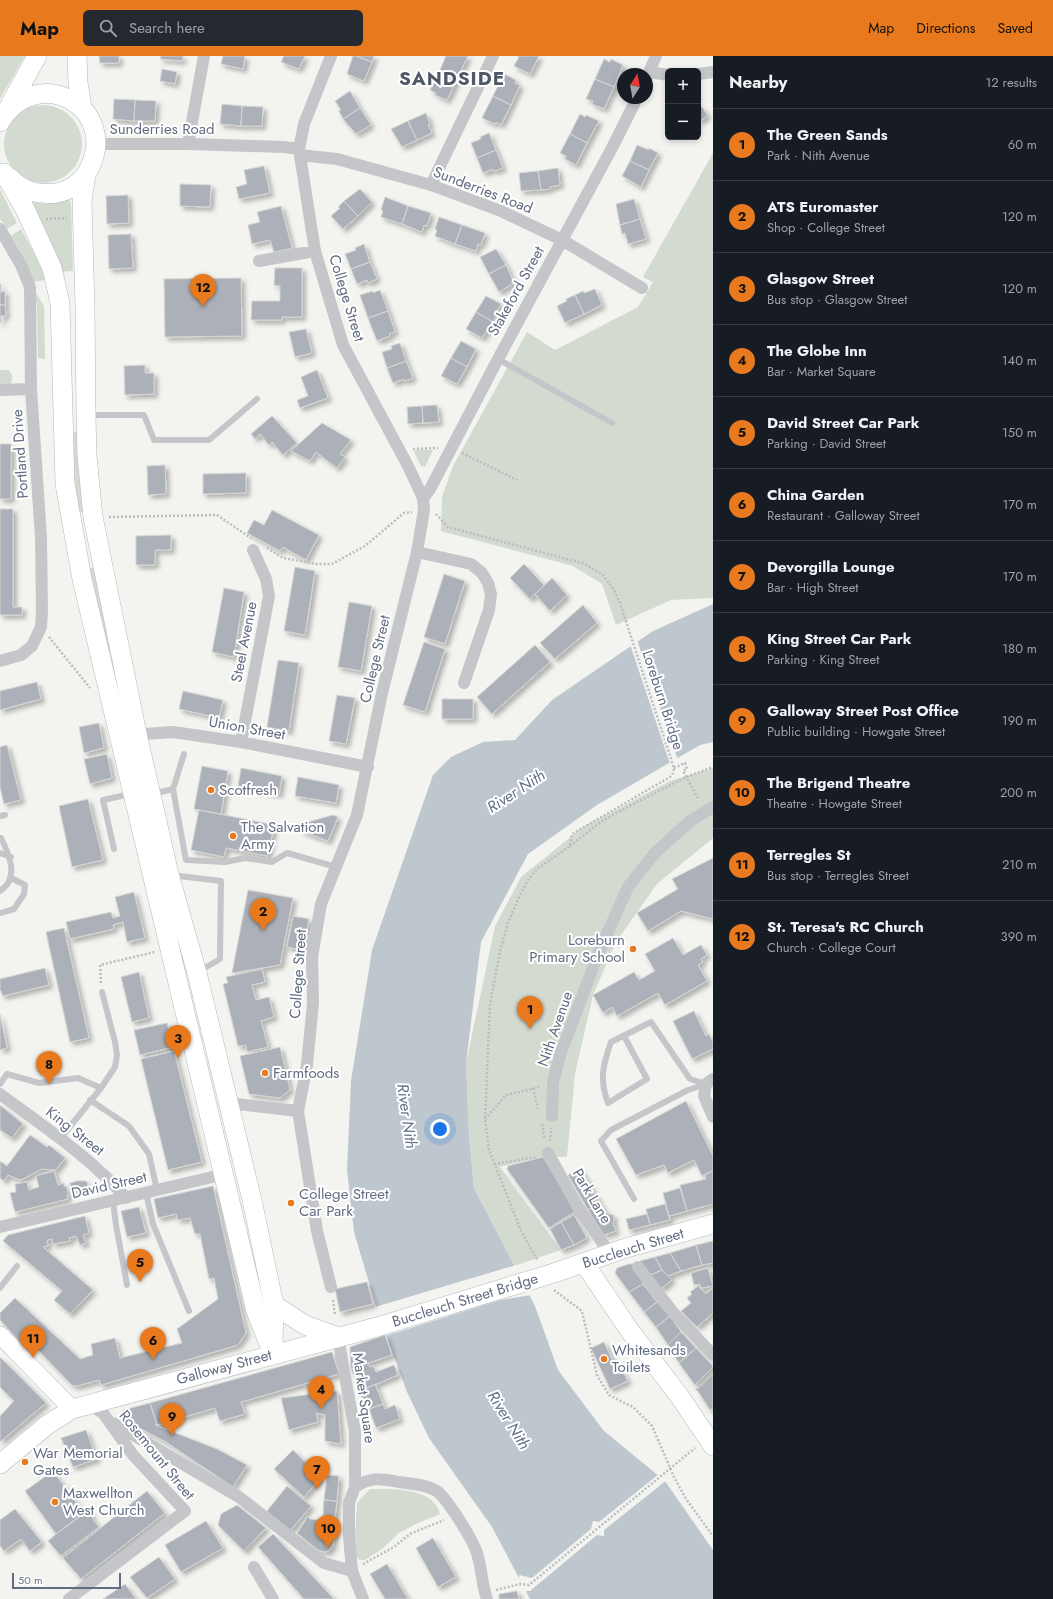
<!DOCTYPE html>
<meta charset="utf-8">
<style>
body{margin:0;font-family:Jost,sans-serif;background:#242831;color:#f1f3f6}
.controls{position:absolute;right:12px;top:12px;display:grid;overflow:hidden;border-radius:6px;box-shadow:0 2px 6px #0003}
.controls button{width:36px;height:36px;display:grid;place-items:center;padding:0;border:0;border-bottom:1px solid #363941;background:#171b24;color:#f1f3f6;font:20px sans-serif}
.compass{position:absolute;left:617px;top:12px;width:36px;height:36px;border-radius:50%;background:#171b24;box-shadow:0 2px 6px #0003;rotate:11deg}
.scale{position:absolute;left:12px;bottom:10px;width:109px;box-sizing:border-box;padding-left:4px;border:2px solid #626d82;border-top:0;font-size:11px;line-height:14px;white-space:nowrap;color:#626d82;-webkit-text-stroke:3px #fff;paint-order:stroke}
.you{position:absolute;left:440px;top:1073px;width:14px;height:14px;margin:-10px;border:3px solid #fff;border-radius:50%;background:#1a73e8;box-shadow:0 0 0 6px #1a73e833}
.badge{display:grid;place-items:center;width:26px;height:26px;border-radius:50%;background:#e8791c;color:#111;font-size:13px;font-weight:700}
.pin{position:absolute;translate:-50% -33px;filter:drop-shadow(0 1px 2px #0008)}
.pin::after{content:'';position:absolute;top:21px;width:14px;height:12px;background:inherit;clip-path:polygon(0 0,100% 0,50% 100%)}
.list{margin:0;padding:0;list-style:none}
h2{display:flex;justify-content:space-between;align-items:center;height:52px;margin:0;padding:0 16px;font-size:17px}
h2 small{font-size:13px;font-weight:400;color:#9ea1a6}
.list li{display:grid;grid-template-columns:26px 1fr auto;gap:12px;align-items:center;box-sizing:border-box;height:72px;padding:0 16px;border-top:1px solid #363941}
.list b{display:block;font-size:15px;white-space:nowrap}
.list p{margin:0;font-size:13px;white-space:nowrap;color:#9ea1a6}
.list em{font-size:13px;font-style:normal;color:#9ea1a6}
.icon{flex:none;width:22px;height:22px;fill:none;stroke:currentColor;stroke-width:2;stroke-linecap:round;stroke-linejoin:round}
.map{position:relative;flex:none;width:713px;height:1543px;overflow:hidden}
header{display:flex;align-items:center;gap:24px;box-sizing:border-box;height:56px;padding:0 20px;background:#e8791c;color:#111}
header strong{font-size:19px}
nav{display:flex;gap:22px;margin-inline-start:auto;font-size:14px}
.search{width:280px;height:36px;background:#242831;display:flex;align-items:center;gap:10px;box-sizing:border-box;padding:0 14px;border-radius:6px;color:#9ea1a6;font-size:15px}
main{display:flex}
aside{flex:1;background:#171b24}
.map>svg:first-child{display:block}
.green{fill:#d3dbd1}
.water{fill:#bfc7ce}
.pier{fill:#f3f4f0}
.building{fill:#acb1b9;stroke:#d5d5d3;filter:url(#shadow)}
.lines{fill:none;stroke-linecap:round;stroke-linejoin:round}
.secondary-casing{stroke:#b6b9be;stroke-width:18}
.primary-casing{stroke:#b4b7bc;stroke-width:20}
.path{stroke:#bbbcbf;stroke-width:2.5;stroke-dasharray:2 2;stroke-linecap:butt}
.lane{stroke:#c4c6ca;stroke-width:6}
.street{stroke:#c4c6ca;stroke-width:12}
.secondary{stroke:#fff;stroke-width:17}
.primary{stroke:#fff;stroke-width:19}
.primary-bridge-casing{stroke:#b4b7bc;stroke-width:20;stroke-linecap:butt}
.primary-bridge{stroke:#fff;stroke-width:19}
.poi-dot{fill:#e8791c;stroke:#fff;stroke-width:1.5}
.labels{text-anchor:middle;dominant-baseline:central;stroke-width:4;stroke-linejoin:round;paint-order:stroke}
.street-label{font-size:15px;fill:#626d82;stroke:#fff}
.poi-label{font-size:15px;fill:#626d82;stroke:#fff;text-anchor:start}
.water-label{font-size:16px;font-style:italic;fill:#637486;stroke:#fff}
.district-label{font-size:19px;font-weight:bold;letter-spacing:1px;fill:#505867;stroke:#fff}
</style>
<header>
<strong>Map</strong>
<div class="search"><svg class="icon" aria-label="search" viewBox="0 0 24 24"><circle cx="10" cy="10" r="6"/><path d="M15 15l6 6"/></svg>Search here</div>
<nav><a>Map</a><a>Directions</a><a>Saved</a></nav>
</header>
<main>
<div class="map">
<svg width="713" height="1543" viewBox="0 0 713 1543">
<defs>
<filter id="shadow"><feDropShadow dx="3.5" dy="3.5" stdDeviation="2" flood-color="#0004"/></filter>
</defs>
<rect width="100%" height="100%" fill="#f3f4f0"/>
<!-- green -->
<path class="green" d="M0 0H25L0 43Z
M4 88a39 39 0 1 1 78 0a39 39 0 1 1-78 0Z
M713 97V542L671 544 616 569 602 528 573 510 441 475 442 441 453 410 527 276 555 294 638 251 653 226 643 221Z
M0 133 17 167 7 173 0 163Z
M68 143 71 146 73 215 60 216 30 146 45 148Z
M21 173 41 211 45 224 33 226C28 209 20 194 11 180Z
M35 235 44 250 45 303 38 302 37 251Z
M0 314H9L12 320 11 329H0Z
M70 376H79V417L85 455 78 457 74 434Z
M416 394H433L425 411 421 410 414 396Z
M94 511 112 595 106 597 87 513Z
M713 712V782L657 828 616 886 593 939 575 1018 567 1101H541L500 1111 561 1194 514 1210 474 1132 469 1079 466 1007 495 870 521 821 583 771 670 725Z
M370 1433C392 1433 434 1431 440 1458L416 1468 399 1477 382 1493 365 1504H360L356 1500 355 1481 357 1447Z"/>
<!-- water -->
<path class="water" d="M713 548V686L700 689 597 749 528 798 481 886 466 1007 469 1079 474 1132 535 1250 558 1314 604 1375 665 1425 713 1494V1543H530L492 1471 429 1382 407 1336 378 1257 354 1176 347 1114 351 1025 372 894 433 719 451 701 483 686 515 684 552 644 653 575Z"/>
<!-- pier -->
<path class="pier" d="M637 584 678 704 670 708 630 588Z
M516 1209 531 1239 501 1244 385 1280 375 1251Z
M659 1418 667 1424 604 1474V1480L597 1479 530 1535H523L520 1529 519 1519 532 1522 591 1473 593 1465 599 1466Z"/>
<!-- building -->
<path class="building" d="M99 0H119V7H100Z
M161 0H183L182 5 160 3Z
M223 0H245L243 13 221 8Z
M284 0H305L299 13 281 6Z
M353 0H356L372 6 364 25 347 18Z
M356 0H374L372 6Z
M446 0H468L457 23 440 14Z
M517 0H539L530 18 514 10 519 1Z
M604 3 610 6 611 3 623 9 614 31 595 23Z
M162 13 177 16 175 28 160 25Z
M440 14 457 23 447 44 435 39 436 37 430 34Z
M504 18 516 24 515 27 520 29 511 49 493 40Z
M595 23 614 31 604 53 592 48 593 45 586 43Z
M350 35 360 52 343 63 339 55 341 54 335 45Z
M493 40 511 49 501 69 496 66 495 68 482 62Z
M114 43 135 44 134 65 113 63Z
M135 44 156 45 155 65H134Z
M222 48 242 50 241 70 220 68Z
M242 50 263 51 262 70H241Z
M698 50 700 53 702 51 708 60 698 66Z
M360 52 371 69 356 78 343 63Z
M426 57 430 68 428 69 432 77 417 84 408 65Z
M580 58 585 61 586 59 599 65 587 87 570 78Z
M408 65 417 84 402 91 391 73Z
M489 77 496 94 477 102 471 87 481 83 480 81Z
M570 78 587 87 576 109 565 103 566 100 560 97Z
M637 89 649 94V92L658 97 649 114 630 105Z
M496 94 503 112 494 115 493 113 483 117 477 102Z
M630 105 649 114 641 131 622 120Z
M264 110 270 137 239 143 236 131 247 128 244 114Z
M558 112 560 129 550 131V133L541 134 538 115Z
M538 115 541 134 521 135 519 117Z
M180 128 211 129 210 151 180 150Z
M360 133 372 146 358 160 344 145Z
M128 139 129 167 107 168 106 140Z
M385 141 408 150 402 168 381 161 383 155 381 154Z
M634 143 640 163 620 169 616 148Z
M344 145 358 160 343 173 331 160 340 152 338 151Z
M281 150 292 192 274 196 270 184 252 188 248 169 260 166 257 156Z
M408 150 431 157 427 170 424 169 422 176 402 168Z
M439 161 462 169 455 188 435 180 437 174 435 173Z
M640 163 646 183 628 188 625 177 622 178 620 169Z
M462 169 485 177 481 189 478 188 476 195 455 188Z
M131 178 133 212 109 213 108 179Z
M364 188 370 206 351 213 345 198 356 194 355 192Z
M496 193 506 209 489 218 480 201Z
M370 206 377 223 368 227 367 224 357 228 351 213Z
M506 209 514 227 499 236 489 218Z
M275 212H302V261H282V264H251L252 245H280V230L274 229Z
M241 222 242 280 165 281 164 223Z
M0 228H1V236L5 235V249H0Z
M595 233 602 249 584 258 575 239 583 235 584 237Z
M380 234 388 255 368 262 360 239 373 235V237Z
M575 239 584 258 565 267 557 250 567 245 566 243Z
M486 240 501 248 495 258 497 259 493 266 476 256Z
M0 249H5L6 260H1V267H0Z
M388 255 395 276 389 278 390 280 377 285 368 262Z
M476 256 493 266 482 282 466 273Z
M306 273 312 297 295 301 289 276Z
M461 285 476 293 467 311 451 302Z
M400 287 406 305 387 312 382 296 392 293 391 290Z
M451 302 467 311 457 328 441 320Z
M406 305 413 322 405 325 404 323 393 327 387 312Z
M145 309V317H154V338L125 339 124 310Z
M317 314 328 342 300 352 297 344 308 340 301 321Z
M437 349 439 366 423 367 422 350Z
M422 350 423 367 408 368 407 351Z
M272 360 297 387 283 399 272 386 269 389 260 378 255 383 251 378Z
M322 367 351 384 340 398 345 401 337 412 316 396 310 405 291 395Z
M0 388H11V443H0Z
M165 409 166 438 148 439 147 410Z
M246 417V437L203 438V418Z
M0 453H13V551H22V559H0Z
M272 454 319 479 306 504 283 491 280 495 247 477 254 464 264 469Z
M171 479V494H155V509H136V480Z
M524 508 544 529 530 543 510 522Z
M295 511 315 515 305 579 284 575Z
M444 518 465 525 445 588 424 581Z
M552 522 567 539 550 555 535 538Z
M224 532 244 536 234 601 212 596Z
M349 546 372 550 361 615 338 611Z
M583 549 597 567 555 603 540 587Z
M424 586 445 593 425 656 403 649Z
M535 589 550 606 492 658 477 641Z
M278 604 299 607 289 675 267 671Z
M37 626 41 643 0 654V635Z
M183 635 223 644 219 662 179 653Z
M337 639 355 642 346 688 329 685Z
M442 643H473V663H442Z
M99 667 104 692 84 697 79 671Z
M7 689 21 744 4 748 0 731V691Z
M107 698 112 722 90 728 84 703Z
M202 710 228 715 221 758 194 753Z
M241 712 282 720 279 738 238 730Z
M298 721 339 729 336 747 295 740Z
M88 743 103 804 72 811 59 750Z
M199 754 274 769 268 800 226 792 224 801 191 794Z
M333 759 338 761 328 785 301 775 304 767Z
M713 802V863L681 855 648 875 637 857 678 833 672 823Z
M248 834 293 842 280 909 232 917Z
M134 836 145 882 127 886 123 866 113 869 114 873 70 883 66 866 111 856 113 862 120 860 115 841Z
M293 860 309 863 303 894 287 891Z
M64 872 89 982 70 986 46 876Z
M673 882 683 899 701 889 707 899 701 903 703 906 698 909 707 925 665 949 658 937 617 960 612 951 603 957 593 939 634 916 639 924 655 915 645 898Z
M45 912 49 929 3 940 1 935H0V923Z
M262 913 265 926 252 929 256 944 269 941 274 961 261 965 268 991 247 996 246 989 238 990 223 928 228 927 226 921Z
M139 916 149 962 132 966 121 921Z
M694 955 706 980 709 978 713 986V993L692 1003 673 965Z
M0 958 7 992 0 994Z
M167 967 173 991 140 999 134 974Z
M280 991 290 1034 280 1042 249 1038 240 1000Z
M174 995 202 1106 168 1114 141 1003Z
M686 1045 713 1100V1115L702 1120 694 1104 668 1117 664 1109 636 1119 616 1083Z
M0 1049 23 1068 12 1082 0 1074Z
M30 1079 47 1091 49 1089 65 1102 56 1114 42 1113 21 1124 8 1119 4 1125 0 1122V1105L7 1110Z
M543 1101 576 1155 549 1172 507 1113 508 1110Z
M580 1112 600 1147 588 1154 568 1119Z
M54 1115 58 1129 64 1127V1131L66 1130 69 1139H67L68 1143 15 1156 10 1137 16 1136 15 1128 27 1126 29 1134 39 1131 36 1120Z
M713 1115V1148L687 1155 680 1129 706 1123 705 1118Z
M77 1125H86L88 1128 87 1131 71 1135 70 1127Z
M213 1130 246 1277 238 1289 101 1329 99 1324 77 1330 72 1329 65 1322 33 1289 27 1294 0 1264V1257L15 1242 80 1303 93 1299 91 1288 115 1282 120 1302 182 1287 177 1273 218 1243 214 1222 209 1223 200 1178H195L190 1162 178 1164 176 1158 158 1162 154 1143Z
M680 1132 687 1155 669 1160 663 1137Z
M600 1147 606 1157 613 1159 614 1162 613 1168 616 1175 604 1179 588 1154Z
M665 1148 670 1164 650 1169 646 1153Z
M139 1151 146 1177 127 1181 121 1155Z
M647 1158 650 1169 629 1174 626 1163Z
M574 1159 587 1182 574 1189 561 1166Z
M85 1160 89 1177 83 1179 86 1187 80 1189 76 1180 69 1182 70 1185 53 1188 52 1183 47 1184 48 1190 43 1191 93 1234 70 1258 54 1244 62 1235 3 1185 8 1179Z
M561 1166 574 1189 561 1194 550 1173Z
M713 1185V1207L702 1209 696 1189Z
M696 1189 702 1209 681 1215 670 1197Z
M670 1197 681 1215 668 1220 662 1214 655 1201Z
M655 1201 662 1214 650 1219 640 1205Z
M629 1208H633L639 1215 643 1228 629 1236 615 1217 617 1212Z
M708 1212 713 1230 701 1232 700 1228 694 1229 691 1217Z
M662 1214 672 1224 661 1233 650 1219Z
M367 1226 373 1248 340 1256 335 1233Z
M643 1228 657 1246 644 1256 629 1236Z
M698 1230 706 1238 713 1232V1257L697 1271 681 1255 691 1247 687 1242 692 1238 690 1236Z
M657 1246 670 1260 656 1271 644 1256Z
M670 1260 681 1276 668 1289 656 1271Z
M681 1276 696 1292 679 1307 668 1289Z
M385 1279 392 1299 351 1313 350 1291Z
M604 1286 618 1316 622 1314 628 1325 610 1333 591 1292Z
M696 1292 713 1310V1311L695 1329 679 1307Z
M332 1296 339 1318 241 1346 245 1358 220 1365 215 1352 157 1369 150 1347Z
M0 1301 46 1347 0 1386V1360L14 1345 0 1331Z
M368 1307 370 1311 373 1310 376 1316 394 1309 398 1319 360 1335 351 1313Z
M713 1318V1352L710 1354 697 1334Z
M375 1328 383 1348 367 1354 360 1335Z
M337 1335 341 1388 325 1385V1359L316 1357 318 1366 289 1374 281 1342Z
M150 1347 157 1369H155L217 1393 247 1409 233 1431 166 1386 132 1368 120 1359 123 1354Z
M383 1348 385 1353 395 1349 400 1363 376 1372 369 1353Z
M86 1374 97 1403 73 1411 61 1382Z
M293 1394 321 1422 304 1441 274 1413Z
M53 1415 84 1457 56 1478 25 1435Z
M327 1419 339 1420 337 1445 324 1444Z
M287 1430 311 1450 290 1475 267 1455Z
M147 1435 165 1457 81 1523 63 1502Z
M324 1444 337 1445 335 1461 323 1460Z
M237 1449 266 1472 244 1495 218 1469 221 1458Z
M15 1453 42 1486 30 1495 21 1483 4 1495 0 1490V1464Z
M89 1454 94 1465 99 1471 61 1500 48 1485 56 1478Z
M307 1460 310 1463 336 1466 333 1489 329 1495 325 1496 318 1494 297 1477 305 1465Z
M206 1465 223 1492 181 1516 165 1489Z
M273 1478 334 1543H304L258 1491Z
M433 1482 456 1521 438 1531 416 1492Z
M159 1501 175 1523 147 1542 130 1521Z
M387 1508 408 1543H385L370 1518Z
M125 1528 136 1543H103Z
M517 1535 519 1543H499V1538Z"/>
<g class="lines">
<defs>
<path id="secondary" d="M0 1279 72 1353"/>
<path id="primary" d="M77 0 78 26 82 52
M9 51 37 0
M0 66C37 5 122 52 88 115 83 125 69 135 57 137 38 139 23 136 10 122
M4 117 25 153 52 212 60 247 65 428 82 523 256 1255 273 1298
M86 119 82 144 85 251 86 359 87 400 93 461 137 678 169 818 197 917 252 1144 274 1249 273 1290
M584 1207 630 1275 680 1341 713 1390
M554 1217 626 1192 713 1168
M274 1249 305 1269 338 1281
M0 1408 47 1369 72 1353 377 1271"/>
</defs>
<!-- secondary casing -->
<use href="#secondary" class="secondary-casing"/>
<!-- primary casing -->
<use href="#primary" class="primary-casing"/>
<!-- path -->
<path class="path" d="M46 163 67 162
M413 393 438 392
M462 397 517 424
M436 458 448 471 585 508 603 519 614 534 620 547 674 712 673 717 670 721 572 778 570 790 537 813 528 824 520 839 508 867 500 895 490 948 485 1063 489 1094 522 1177 538 1205
M109 461 217 459 251 482
M267 492 283 502 317 508H332L365 490 404 457 412 456
M49 581 90 632
M674 712 685 707 687 713 683 715 699 744
M570 790 602 765 622 754 686 721 713 711
M101 927 100 909 155 896
M533 1032 538 1053
M485 1063 506 1039 540 1031
M542 1068 545 1084
M550 1085 551 1072
M494 1108 537 1101
M554 1234 582 1255 597 1319 609 1339 633 1351 652 1370 674 1421 686 1443 713 1480
M333 1244 335 1259
M696 1334 713 1316
M363 1508 394 1491 410 1478 444 1464
M496 1534 520 1528 529 1529 695 1392"/>
<!-- lane -->
<path class="lane" d="M498 303 612 367
M88 359H144L154 384H209L257 343
M173 733 186 804 225 806 245 802 272 806 287 797 336 811
M153 738 173 733 184 698
M0 760 5 759
M114 793 103 744 130 738
M0 797 11 801
M171 819 221 825 220 903 198 916
M0 835C20 822 9 798 1 782
M0 857 14 853 24 838 25 829 11 822
M624 980 647 1023 608 1047C599 1023 603 1009 611 986L651 966 690 1023 706 1028
M0 1028 7 1018 39 1027 78 1022 101 1032
M90 1044 129 1070 149 1098 157 1134
M60 1083 101 1032 115 1011 117 999 115 986 102 936
M146 1137 153 1168 189 1255
M634 1143 601 1085 611 1074 688 1034 706 1028
M113 1145 116 1169 127 1229
M0 1232 17 1210"/>
<!-- street -->
<path class="street" d="M649 16 668 19
M698 18 713 16
M647 21 656 0
M97 88H188L284 91 299 93
M188 88 204 0
M300 99 337 103 431 129 501 155 562 184 642 232
M431 129 493 0
M0 173 21 209 30 231 31 333 41 482 42 555 41 571 32 590 21 599 0 605
M259 205 315 195
M0 334 31 333
M423 442 430 433 498 303 613 90 637 42
M417 496 471 508 482 517 488 527 491 538 489 554 464 627
M130 679 173 676 241 686 368 711
M241 686 269 540 266 523 253 494
M713 1023 706 1028 704 1040 713 1061
M0 1038C43 1070 90 1101 126 1142
M228 1047 298 1055
M552 1060 553 1027 560 999 599 896 628 831 655 797 690 765 713 751
M548 1097 578 1151 610 1198
M0 1171 225 1118
M638 1211 672 1255 713 1299
M331 1231 317 1175 298 1055 307 1009 313 947 312 901 321 848 357 759 382 637 417 496 424 454 423 442 408 410 343 289 315 195 299 93 304 68 331 0
M338 1281 355 1376V1431L349 1447V1480L352 1515 363 1543
M113 1367 239 1441 324 1507 352 1515
M355 1431C372 1420 381 1423 399 1426 411 1428 428 1428 438 1436 449 1446 475 1486 478 1501 482 1514 482 1530 487 1543
M254 1511 273 1543
M69 1543 185 1455 133 1399 103 1357 88 1348"/>
<!-- secondary -->
<use href="#secondary" class="secondary"/>
<!-- primary -->
<use href="#primary" class="primary"/>
<defs>
<path id="primary-bridge" d="M377 1271 554 1217"/>
</defs>
<!-- primary-bridge casing -->
<use href="#primary-bridge" class="primary-bridge-casing"/>
<!-- primary-bridge -->
<use href="#primary-bridge" class="primary-bridge"/>
</g>
<!-- markers -->
<g class="poi-dot">
<circle cx="211" cy="734" r="4"/>
<circle cx="233" cy="780" r="4"/>
<circle cx="633" cy="893" r="4"/>
<circle cx="265" cy="1017" r="4"/>
<circle cx="291" cy="1147" r="4"/>
<circle cx="604" cy="1303" r="4"/>
<circle cx="25" cy="1406" r="4"/>
<circle cx="55" cy="1446" r="4"/>
</g>
<g class="labels">
<!-- street labels -->
<g class="street-label">
<text x="162" y="73">Sunderries Road</text>
<text transform="translate(483 134) rotate(21)">Sunderries Road</text>
<text transform="translate(516 235) rotate(-61)">Stakeford Street</text>
<text transform="translate(347 242) rotate(73)">College Street</text>
<text transform="translate(20 398) rotate(-94)">Portland Drive</text>
<text transform="translate(244 586) rotate(-79)">Steel Avenue</text>
<text transform="translate(375 603) rotate(-77)">College Street</text>
<text transform="translate(663 644) rotate(72)">Loreburn Bridge</text>
<text transform="translate(247 672) rotate(10)">Union Street</text>
<text transform="translate(298 918) rotate(-86)">College Street</text>
<text transform="translate(555 973) rotate(-71)">Nith Avenue</text>
<text transform="translate(75 1075) rotate(38)">King Street</text>
<text transform="translate(109 1129) rotate(-13)">David Street</text>
<text transform="translate(592 1140) rotate(59)">Park Lane</text>
<text transform="translate(633 1192) rotate(-17)">Buccleuch Street</text>
<text transform="translate(465 1244) rotate(-17)">Buccleuch Street Bridge</text>
<text transform="translate(224 1311) rotate(-15)">Galloway Street</text>
<text transform="translate(364 1342) rotate(82)">Market Square</text>
<text transform="translate(157 1399) rotate(51)">Rosemount Street</text>
</g>
<!-- poi labels -->
<g class="poi-label">
<text x="219" y="734">Scotfresh</text>
<text x="241" y="771">The Salvation<tspan x="241" dy="17">Army</tspan></text>
<text x="625" y="884" text-anchor="end">Loreburn<tspan x="625" dy="17">Primary School</tspan></text>
<text x="273" y="1017">Farmfoods</text>
<text x="299" y="1138">College Street<tspan x="299" dy="17">Car Park</tspan></text>
<text x="612" y="1294">Whitesands<tspan x="612" dy="17">Toilets</tspan></text>
<text x="33" y="1397">War Memorial<tspan x="33" dy="17">Gates</tspan></text>
<text x="63" y="1437">Maxwellton<tspan x="63" dy="17">West Church</tspan></text>
</g>
<!-- water labels -->
<g class="water-label">
<text transform="translate(516 735) rotate(-33)">River Nith</text>
<text transform="translate(407 1060) rotate(82)">River Nith</text>
<text transform="translate(509 1364) rotate(58)">River Nith</text>
</g>
<!-- district labels -->
<g class="district-label">
<text x="452" y="22">SANDSIDE</text>
</g>
</g>
</svg>
<div class="controls">
<button>+</button>
<button>−</button>
</div>
<svg class="compass" viewBox="-18 -18 36 36"><path d="M0-13l5 13h-10z" fill="#e53935"/><path d="M0 13l5-13h-10z" fill="#9ea1a6"/></svg>
<div class="scale">50 m</div>
<div class="you"></div>
<div class="pin badge" style="left:530px;top:973px">1</div>
<div class="pin badge" style="left:263px;top:875px">2</div>
<div class="pin badge" style="left:178px;top:1002px">3</div>
<div class="pin badge" style="left:321px;top:1353px">4</div>
<div class="pin badge" style="left:140px;top:1226px">5</div>
<div class="pin badge" style="left:153px;top:1304px">6</div>
<div class="pin badge" style="left:317px;top:1433px">7</div>
<div class="pin badge" style="left:49px;top:1028px">8</div>
<div class="pin badge" style="left:172px;top:1380px">9</div>
<div class="pin badge" style="left:328px;top:1492px">10</div>
<div class="pin badge" style="left:33px;top:1302px">11</div>
<div class="pin badge" style="left:203px;top:251px">12</div>
</div>
<aside>
<h2>Nearby<small>12 results</small></h2>
<ul class="list">
<li><span class="badge">1</span><div><b>The Green Sands</b><p>Park · Nith Avenue</p></div><em>60 m</em></li>
<li><span class="badge">2</span><div><b>ATS Euromaster</b><p>Shop · College Street</p></div><em>120 m</em></li>
<li><span class="badge">3</span><div><b>Glasgow Street</b><p>Bus stop · Glasgow Street</p></div><em>120 m</em></li>
<li><span class="badge">4</span><div><b>The Globe Inn</b><p>Bar · Market Square</p></div><em>140 m</em></li>
<li><span class="badge">5</span><div><b>David Street Car Park</b><p>Parking · David Street</p></div><em>150 m</em></li>
<li><span class="badge">6</span><div><b>China Garden</b><p>Restaurant · Galloway Street</p></div><em>170 m</em></li>
<li><span class="badge">7</span><div><b>Devorgilla Lounge</b><p>Bar · High Street</p></div><em>170 m</em></li>
<li><span class="badge">8</span><div><b>King Street Car Park</b><p>Parking · King Street</p></div><em>180 m</em></li>
<li><span class="badge">9</span><div><b>Galloway Street Post Office</b><p>Public building · Howgate Street</p></div><em>190 m</em></li>
<li><span class="badge">10</span><div><b>The Brigend Theatre</b><p>Theatre · Howgate Street</p></div><em>200 m</em></li>
<li><span class="badge">11</span><div><b>Terregles St</b><p>Bus stop · Terregles Street</p></div><em>210 m</em></li>
<li><span class="badge">12</span><div><b>St. Teresa's RC Church</b><p>Church · College Court</p></div><em>390 m</em></li>
</ul>
</aside>
</main>
